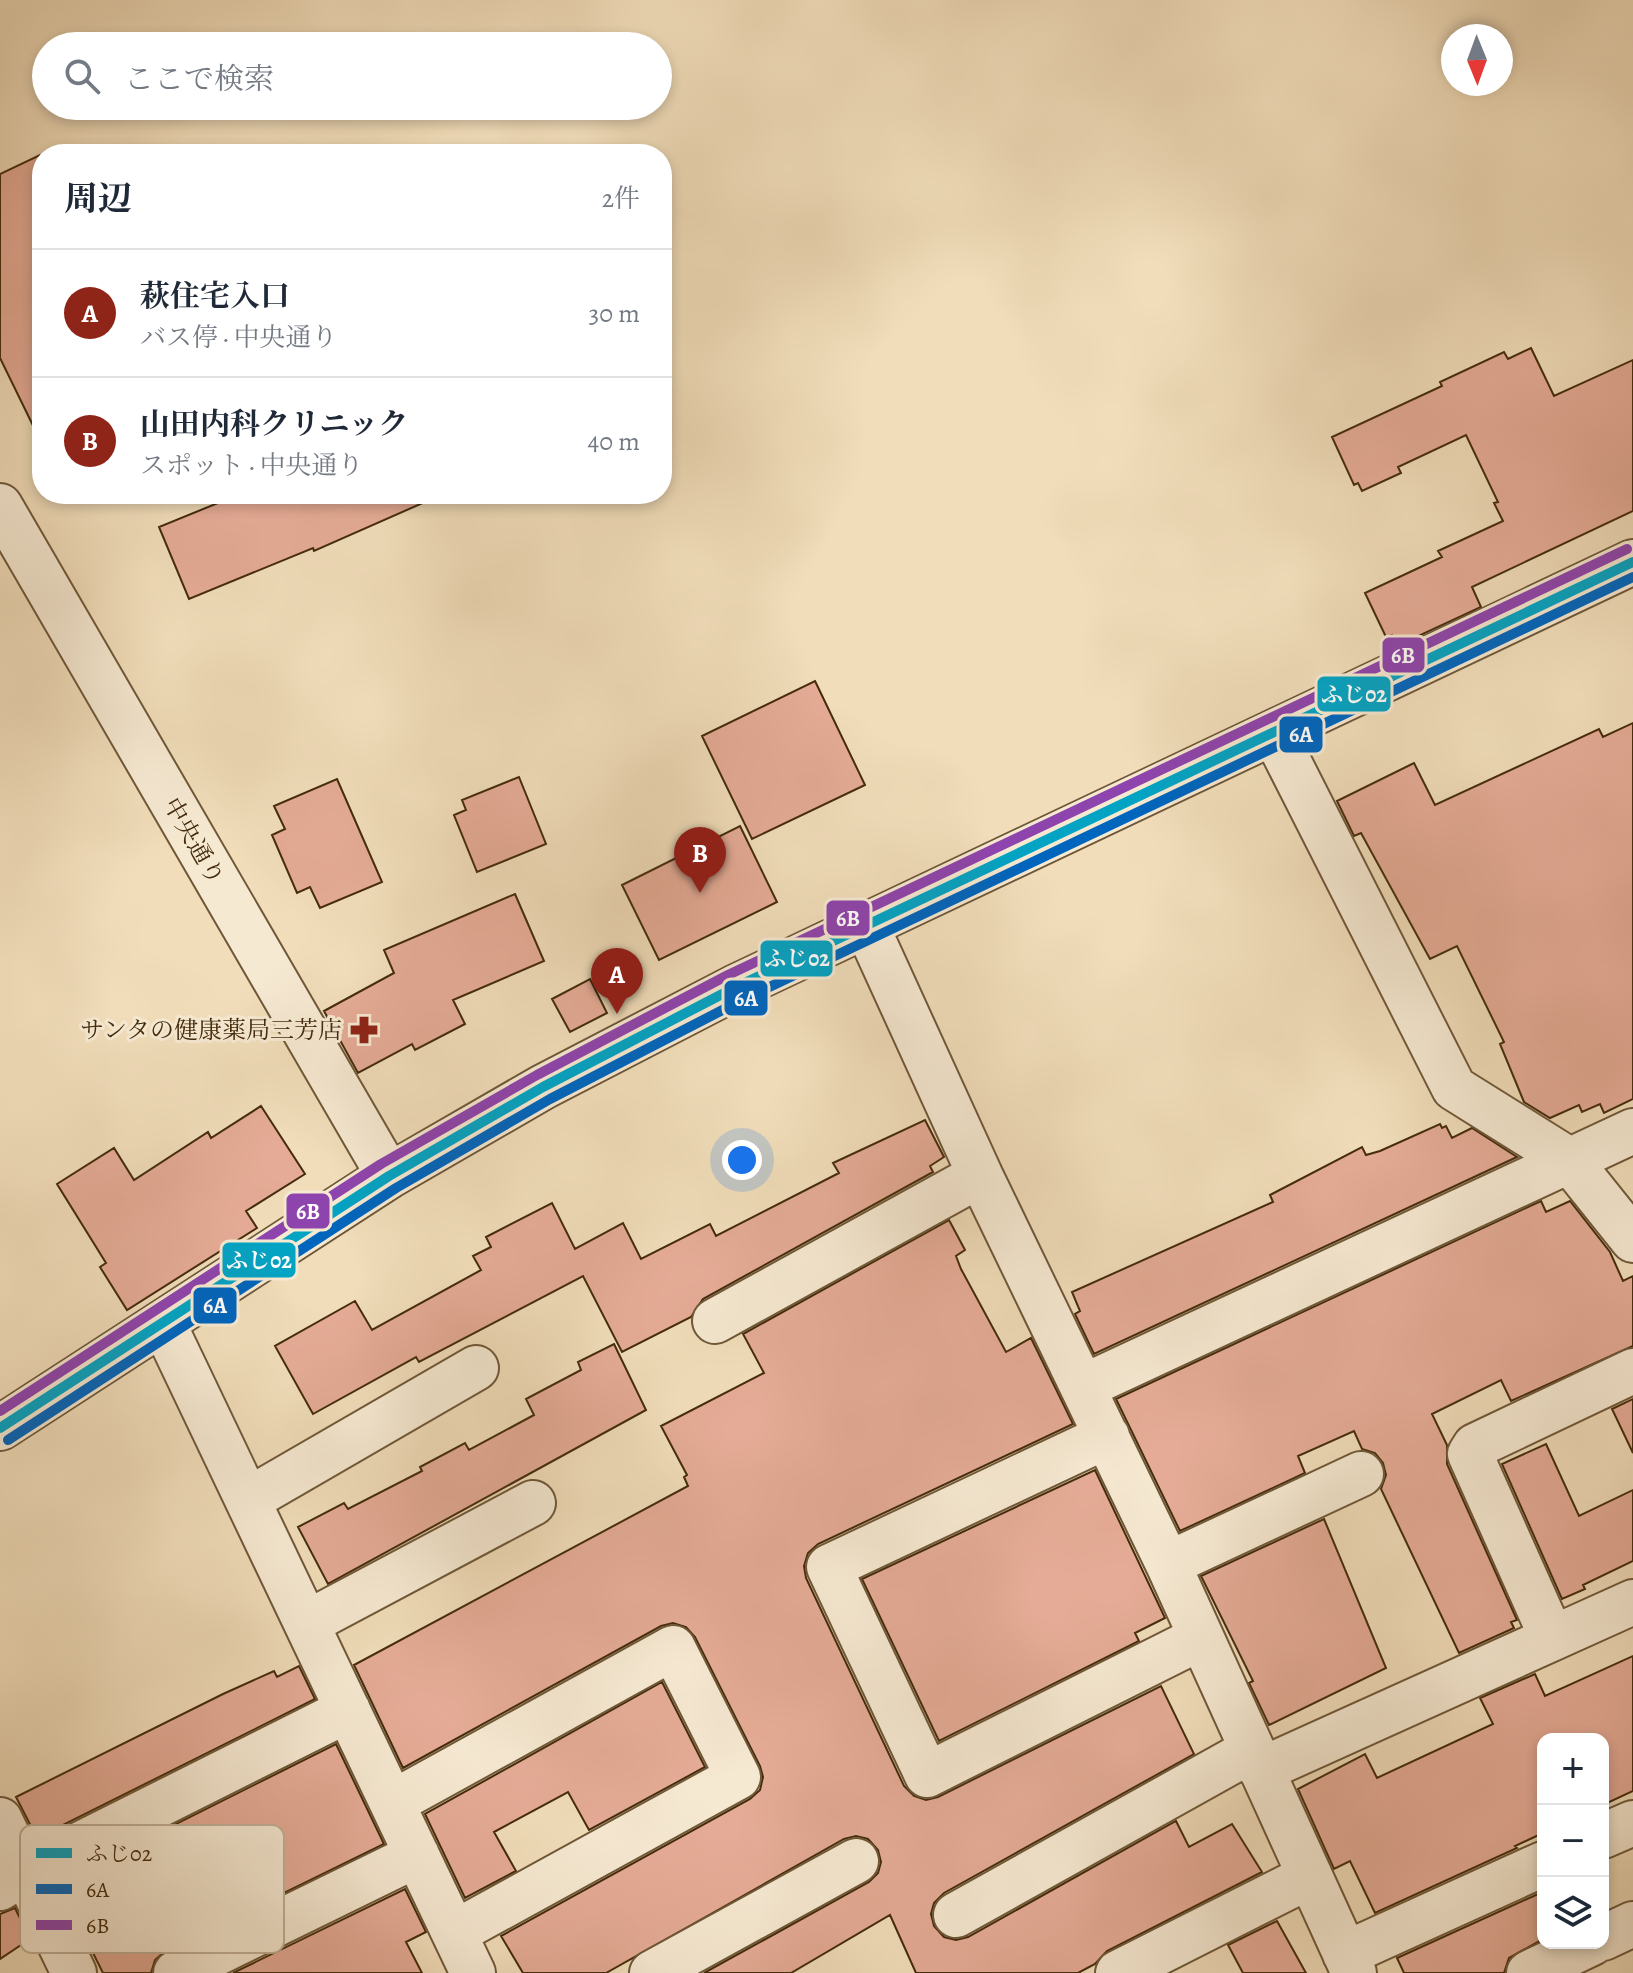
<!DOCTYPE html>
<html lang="ja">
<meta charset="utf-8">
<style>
body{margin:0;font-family:Alegreya,"Noto Serif JP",serif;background:#f2f2f3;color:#1f2937}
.controls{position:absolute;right:24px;bottom:24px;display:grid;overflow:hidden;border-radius:16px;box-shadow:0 4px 12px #0003}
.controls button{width:72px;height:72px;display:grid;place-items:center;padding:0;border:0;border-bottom:2px solid #e0e1e3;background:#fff;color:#1f2937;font:40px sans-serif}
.compass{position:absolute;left:1441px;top:24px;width:72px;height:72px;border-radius:50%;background:#fff;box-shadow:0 4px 12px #0003;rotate:179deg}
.you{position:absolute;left:742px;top:1160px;width:28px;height:28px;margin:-20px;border:6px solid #fff;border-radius:50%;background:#1a73e8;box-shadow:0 0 0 12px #1a73e833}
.badge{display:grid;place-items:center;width:52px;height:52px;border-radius:50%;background:#8f2418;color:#fff;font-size:26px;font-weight:700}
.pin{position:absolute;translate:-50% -66px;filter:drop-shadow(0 2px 4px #0008)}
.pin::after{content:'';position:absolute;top:42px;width:28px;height:24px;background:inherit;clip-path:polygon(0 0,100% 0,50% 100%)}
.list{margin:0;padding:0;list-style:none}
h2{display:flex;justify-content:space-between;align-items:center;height:104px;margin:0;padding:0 32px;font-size:34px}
h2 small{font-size:26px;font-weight:400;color:#747a83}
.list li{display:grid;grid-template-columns:52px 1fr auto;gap:24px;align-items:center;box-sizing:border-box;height:128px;padding:0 32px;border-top:2px solid #e0e1e3}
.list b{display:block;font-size:30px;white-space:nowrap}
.list p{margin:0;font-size:26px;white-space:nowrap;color:#747a83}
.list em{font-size:26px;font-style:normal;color:#747a83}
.icon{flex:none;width:44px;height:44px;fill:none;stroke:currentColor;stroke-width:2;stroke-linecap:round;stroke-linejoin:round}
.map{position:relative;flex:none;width:1633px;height:1973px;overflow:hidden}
.search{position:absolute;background:#fff;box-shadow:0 4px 12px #0003;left:32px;top:32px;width:640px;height:88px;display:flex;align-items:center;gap:20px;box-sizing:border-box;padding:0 28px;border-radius:44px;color:#747a83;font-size:30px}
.panel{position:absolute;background:#fff;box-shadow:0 4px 12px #0003;left:32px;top:144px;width:640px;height:360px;border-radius:32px}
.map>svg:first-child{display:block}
.building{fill:#e5ab96;stroke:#442b0c;stroke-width:2}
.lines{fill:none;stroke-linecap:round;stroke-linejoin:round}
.minor-casing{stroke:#6f5838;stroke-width:48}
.minor{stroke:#f6e9d2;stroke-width:44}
.bus-1-casing{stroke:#f6e9d2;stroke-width:16}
.bus-2-casing{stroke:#f6e9d2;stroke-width:16}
.bus-3-casing{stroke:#f6e9d2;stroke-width:16}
.bus-1{stroke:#03a3c4;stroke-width:10}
.bus-2{stroke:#0065bd;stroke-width:10}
.bus-3{stroke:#8e44ad;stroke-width:10}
.labels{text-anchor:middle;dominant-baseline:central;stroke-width:6;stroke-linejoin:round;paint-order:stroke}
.street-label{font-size:24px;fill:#442b0c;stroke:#f6e9d2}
.poi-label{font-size:24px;fill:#442b0c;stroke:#f6e9d2;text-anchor:end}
.key{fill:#f6e9d2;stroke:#c1b097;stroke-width:2}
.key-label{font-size:22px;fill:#442b0c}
.line-badge{stroke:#f6e9d2;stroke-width:3}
.badge-label{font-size:22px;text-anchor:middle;font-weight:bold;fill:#fff}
</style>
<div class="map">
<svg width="1633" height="1973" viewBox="0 0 1633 1973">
<rect width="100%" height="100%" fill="#f1ddba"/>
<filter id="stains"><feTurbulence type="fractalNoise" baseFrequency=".0025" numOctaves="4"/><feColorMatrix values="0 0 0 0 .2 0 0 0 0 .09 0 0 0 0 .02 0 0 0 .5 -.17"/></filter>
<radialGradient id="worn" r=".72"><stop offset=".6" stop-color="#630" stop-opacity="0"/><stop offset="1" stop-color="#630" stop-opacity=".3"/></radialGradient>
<!-- building -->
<path class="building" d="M42 154V444L0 358V174Z
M1531 348 1554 396 1633 360V511L1472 587 1481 607 1397 646 1392 635 1386 637 1365 593 1442 557 1438 551 1503 521 1494 503 1498 502 1466 435 1398 467 1401 473 1362 491 1358 483 1354 485 1332 437 1442 386 1440 382 1504 352 1508 359Z
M240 494H443L314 551 313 548 189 599 159 527Z
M815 681 865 785 752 839 702 736Z
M1633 723V1099L1604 1113 1600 1104 1582 1112 1579 1105 1550 1118 1524 1102 1500 1044 1504 1042 1457 946 1430 959 1361 833 1354 836 1337 801 1414 763 1435 805 1599 729 1603 737Z
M519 777 546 844 477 872 454 815 466 810 462 800Z
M337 779 382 882 320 908 310 887 297 893 272 835 285 829 274 806Z
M740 826 777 902 659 960 622 885Z
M515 894 544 961 453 1000 465 1024 415 1050 412 1044 358 1073 324 1011 394 973 384 950Z
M590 979 607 1013 570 1032 552 999Z
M261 1106 305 1174 246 1211 257 1228 127 1310 100 1267 106 1263 57 1184 114 1148 134 1180 208 1132 211 1138Z
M925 1120 944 1157 930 1166 933 1172 703 1299 691 1317 622 1352 583 1276 419 1362 416 1357 313 1414 275 1346 355 1301 372 1330 481 1270 473 1256 491 1247 486 1237 552 1203 575 1249 623 1223 641 1259 710 1224 716 1236 839 1173 833 1163Z
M1440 1124 1442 1128 1446 1126 1452 1138 1472 1128 1517 1157 1094 1354 1075 1314 1080 1311 1072 1292 1273 1202 1270 1195 1362 1147 1366 1155 1380 1151Z
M1541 1201 1546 1212 1570 1201 1610 1252 1623 1281 1633 1276V1346L1511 1401 1501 1380 1432 1414 1447 1445V1464L1517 1620 1511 1622 1514 1628 1459 1653 1381 1489 1386 1475 1383 1463 1375 1453 1362 1449 1354 1431 1298 1456 1305 1473 1180 1531 1116 1399Z
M949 1220 965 1250 956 1256 961 1269 1006 1352 1031 1338 1073 1424 818 1544 808 1553 804 1566 806 1578 904 1786 914 1796 926 1800 938 1797 1161 1686 1194 1754 944 1893 934 1903 931 1914 934 1926 944 1937 956 1940 968 1937 1176 1821 1189 1847 1232 1824 1262 1872 1107 1951 1095 1964 1078 1973H916L890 1915 791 1973H704L869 1882 878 1873 881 1862 878 1850 868 1839 856 1836 844 1839 606 1973H523L501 1936 750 1799 760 1790 763 1777 760 1766 695 1637 686 1627 673 1623 661 1626 403 1768 354 1665 688 1486 684 1477 687 1475 661 1426 764 1373 743 1334Z
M614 1344 646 1410 328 1584 298 1527 344 1503 348 1509 422 1471 420 1467 465 1443 469 1450 534 1415 526 1399 581 1370 578 1362Z
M1633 1399V1453L1612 1409Z
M1546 1444 1579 1516 1633 1490V1561L1583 1585 1585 1589 1562 1599 1502 1464Z
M1095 1470 1165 1618 1135 1633 1139 1641 939 1741 862 1579Z
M1324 1519 1386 1668 1269 1725 1249 1683 1253 1681 1201 1576Z
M1633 1656V1791L1603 1805V1739H1543V1833L1515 1846 1517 1848 1375 1913 1350 1861 1334 1869 1298 1789 1365 1754 1377 1778 1493 1724 1480 1698 1535 1674 1545 1696Z
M299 1666 315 1699 37 1838 16 1797 223 1694 274 1671 277 1677Z
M662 1682 705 1767 589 1830 568 1792 494 1832 516 1871 465 1898 425 1814Z
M336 1744 384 1844 165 1951 155 1960 151 1973H103L58 1883Z
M405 1889 426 1932 406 1942 422 1973H233Z
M1538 1894 1543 1904V1939L1509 1958 1504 1973H1404L1397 1958Z
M15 1908 30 1939 0 1959V1914Z
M1277 1921 1306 1973H1243L1228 1945Z"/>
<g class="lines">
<defs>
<path id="minor" d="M0 506 389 1176
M1275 735 1454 1088 1569 1160 1633 1240
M866 925 980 1175 1168 1564 1354 1973
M715 1321 980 1175
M164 1325 473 1973
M1085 1386 1633 1131
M0 1428 389 1176 543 1087 734 988 1633 562
M1107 1436 829 1567 927 1775 1200 1638
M248 1500 476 1368
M1168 1564 1361 1474
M307 1623 533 1503
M1552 1638 1470 1454 1475 1446 1633 1371
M1261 1770 1633 1602
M392 1803 673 1648 738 1777 454 1933
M0 1820 74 1973
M1603 1836 1633 1823
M0 1888 25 1872 348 1710
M956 1915 1252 1750
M1603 1938 1633 1924
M1345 1954 1543 1864
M176 1973 417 1855
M652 1973 856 1861
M1118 1973 1310 1876
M1529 1973 1592 1943"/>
</defs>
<!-- minor casing -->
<use href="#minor" class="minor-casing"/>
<!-- minor -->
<use href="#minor" class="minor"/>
<defs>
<path id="bus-1" d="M0 1428 389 1176 543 1087 734 988 1633 562"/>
<path id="bus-2" d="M8 1440 396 1188 550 1099 740 1001 1633 577"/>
<path id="bus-3" d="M0 1411 381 1164 537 1075 728 975 1627 549"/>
</defs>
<!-- bus-1 casing -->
<use href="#bus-1" class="bus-1-casing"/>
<!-- bus-2 casing -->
<use href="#bus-2" class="bus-2-casing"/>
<!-- bus-3 casing -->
<use href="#bus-3" class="bus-3-casing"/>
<!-- bus-1 -->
<use href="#bus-1" class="bus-1"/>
<!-- bus-2 -->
<use href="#bus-2" class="bus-2"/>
<!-- bus-3 -->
<use href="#bus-3" class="bus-3"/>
</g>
<!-- icons -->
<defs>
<symbol id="pharmacy-bare" viewBox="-9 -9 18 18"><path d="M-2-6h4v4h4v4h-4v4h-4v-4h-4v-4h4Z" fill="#8f2418" stroke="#f6e9d2" stroke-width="2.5" paint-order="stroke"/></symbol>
</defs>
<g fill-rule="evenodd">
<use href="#pharmacy-bare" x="344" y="1010" width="40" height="40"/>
</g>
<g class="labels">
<!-- street labels -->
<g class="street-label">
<text transform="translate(194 841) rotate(60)">中央通り</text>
</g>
<!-- poi labels -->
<g class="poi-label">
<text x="342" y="1030">サンタの健康薬局三芳店</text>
</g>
</g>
<!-- legend -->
<rect x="20" y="1825" width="264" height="128" rx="12" class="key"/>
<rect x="36" y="1848" width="36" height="10" fill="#03a3c4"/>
<rect x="36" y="1884" width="36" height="10" fill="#0065bd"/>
<rect x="36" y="1920" width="36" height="10" fill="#8e44ad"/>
<g class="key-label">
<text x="86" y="1861">ふじ02</text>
<text x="86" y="1897">6A</text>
<text x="86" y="1933">6B</text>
</g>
<g class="line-badge">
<rect x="1381" y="636" width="45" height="38" rx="8" fill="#8e44ad"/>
<rect x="1316" y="675" width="76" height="38" rx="8" fill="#03a3c4"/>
<rect x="1278" y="715" width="46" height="39" rx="8" fill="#0065bd"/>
<rect x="825" y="899" width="46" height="38" rx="8" fill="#8e44ad"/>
<rect x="759" y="939" width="75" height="39" rx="8" fill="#03a3c4"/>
<rect x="723" y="979" width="46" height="38" rx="8" fill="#0065bd"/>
<rect x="285" y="1192" width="46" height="38" rx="8" fill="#8e44ad"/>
<rect x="221" y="1241" width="76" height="38" rx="8" fill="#03a3c4"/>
<rect x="192" y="1286" width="46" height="39" rx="8" fill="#0065bd"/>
</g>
<g class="badge-label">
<text x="1403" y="663">6B</text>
<text x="1354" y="702">ふじ02</text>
<text x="1301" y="742">6A</text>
<text x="848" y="926">6B</text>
<text x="797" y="966">ふじ02</text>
<text x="746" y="1006">6A</text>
<text x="308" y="1219">6B</text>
<text x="259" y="1268">ふじ02</text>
<text x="215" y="1313">6A</text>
</g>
<rect width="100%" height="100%" filter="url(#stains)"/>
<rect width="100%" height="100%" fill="url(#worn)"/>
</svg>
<div class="controls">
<button>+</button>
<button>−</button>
<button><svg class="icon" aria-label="layers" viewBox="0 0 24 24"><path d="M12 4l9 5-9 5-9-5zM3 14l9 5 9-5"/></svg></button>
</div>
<svg class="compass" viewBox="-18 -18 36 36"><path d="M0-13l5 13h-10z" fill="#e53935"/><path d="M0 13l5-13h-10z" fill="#747a83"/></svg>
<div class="you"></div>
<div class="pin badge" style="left:617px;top:1014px">A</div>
<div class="pin badge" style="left:700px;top:893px">B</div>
<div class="search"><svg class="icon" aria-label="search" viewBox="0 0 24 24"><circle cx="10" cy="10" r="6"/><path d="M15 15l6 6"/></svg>ここで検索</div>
<section class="panel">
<h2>周辺<small>2件</small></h2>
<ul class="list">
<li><span class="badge">A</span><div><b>萩住宅入口</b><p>バス停 · 中央通り</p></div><em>30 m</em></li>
<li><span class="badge">B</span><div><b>山田内科クリニック</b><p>スポット · 中央通り</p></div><em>40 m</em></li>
</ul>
</section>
</div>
